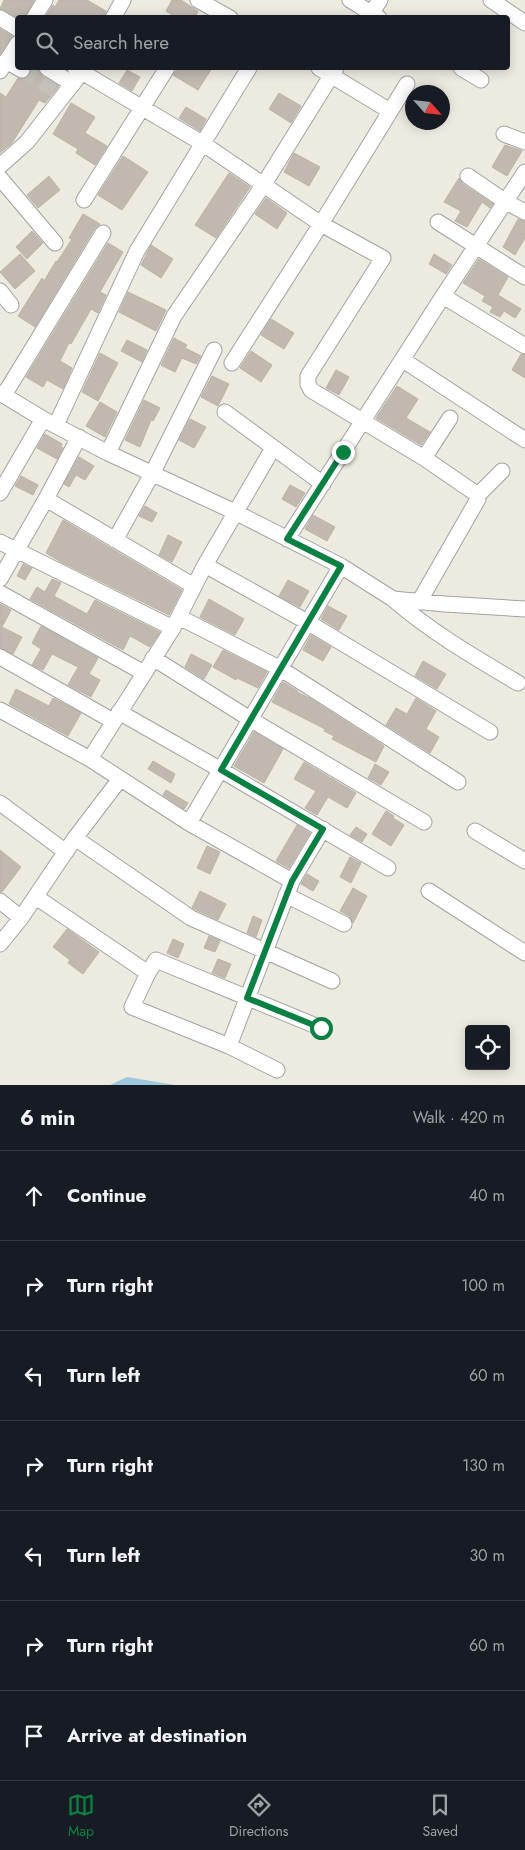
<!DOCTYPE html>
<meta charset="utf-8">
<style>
body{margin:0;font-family:Jost,sans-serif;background:#20242c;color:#f1f3f6}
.controls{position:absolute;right:15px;bottom:15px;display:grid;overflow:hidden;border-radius:5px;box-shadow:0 2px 12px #0003}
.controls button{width:45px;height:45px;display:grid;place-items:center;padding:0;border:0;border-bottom:1px solid #363941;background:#171b24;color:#f1f3f6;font:25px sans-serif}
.compass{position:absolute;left:405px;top:85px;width:45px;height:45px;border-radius:50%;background:#171b24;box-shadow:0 2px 12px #0003;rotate:117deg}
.stop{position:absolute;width:15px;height:15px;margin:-11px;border:4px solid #0b8043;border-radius:50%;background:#fff}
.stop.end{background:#0b8043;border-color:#fff;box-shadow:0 1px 5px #0008}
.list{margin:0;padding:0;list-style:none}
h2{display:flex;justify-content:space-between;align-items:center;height:65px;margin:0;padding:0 20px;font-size:21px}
h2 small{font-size:16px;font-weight:400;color:#9ea1a6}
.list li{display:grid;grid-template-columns:32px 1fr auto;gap:15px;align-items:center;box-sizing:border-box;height:90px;padding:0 20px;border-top:1px solid #363941}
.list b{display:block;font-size:19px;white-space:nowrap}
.list em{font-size:16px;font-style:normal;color:#9ea1a6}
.icon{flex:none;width:28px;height:28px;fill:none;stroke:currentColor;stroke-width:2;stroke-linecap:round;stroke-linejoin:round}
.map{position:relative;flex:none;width:525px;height:1085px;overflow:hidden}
.search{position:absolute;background:#171b24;box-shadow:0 2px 12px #0003;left:15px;right:15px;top:15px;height:55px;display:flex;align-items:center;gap:12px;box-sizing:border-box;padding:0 18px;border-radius:5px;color:#9ea1a6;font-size:19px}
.sheet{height:695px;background:#171b24}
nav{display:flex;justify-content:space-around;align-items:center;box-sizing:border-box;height:70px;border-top:1px solid #363941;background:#171b24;font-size:14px;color:#9ea1a6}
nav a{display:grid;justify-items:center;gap:2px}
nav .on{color:#0b8043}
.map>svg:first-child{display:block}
.water{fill:#a0c8db}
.building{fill:#c1b9b0;stroke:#beb2a3}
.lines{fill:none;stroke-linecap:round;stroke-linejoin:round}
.minor-tunnel{stroke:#c3c1b9;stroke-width:15;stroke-dasharray:15 8;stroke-linecap:butt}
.minor-casing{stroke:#a2a2a2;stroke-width:17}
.minor{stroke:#fff;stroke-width:15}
.route{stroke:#0b8043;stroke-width:6}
</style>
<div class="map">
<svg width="525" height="1085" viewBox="0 0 525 1085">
<rect width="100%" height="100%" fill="#edeae0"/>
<!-- water -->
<path class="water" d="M127 1077 175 1085H110Z"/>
<!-- building -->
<path class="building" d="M4 0H34L25 18H18L0 9Z
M59 0H87L106 11 104 18H45L53 5 55 7Z
M172 0H181L198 11 195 18H177L166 11Z
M0 29 12 36 0 54Z
M31 68H38L42 76 59 86 45 103 39 100 12 143 0 153V93L6 97 18 78 23 79 30 75Z
M178 68H212L198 90 173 75Z
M127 70 140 77 132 91 119 83Z
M279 93 301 106 291 123 269 109Z
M71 103 95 117 85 133 107 146 95 165 76 153 78 149 53 134Z
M186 107 206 119 200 131 179 118Z
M505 145 522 151 507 176 492 167Z
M294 153 320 167 309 186 284 172Z
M123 156 148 172 122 210 98 195Z
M229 173 250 187 216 238 195 225Z
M49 176 60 190 38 208 27 195Z
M459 178 463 184 493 204 490 208 482 202 467 227 455 221 461 211 444 202Z
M266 198 287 213 277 229 255 214Z
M83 214 100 224 95 228 35 327 18 316 42 278 44 281 56 261 57 262 72 239 69 238Z
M518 219 525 221V238L515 255 503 247Z
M32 231 43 243 27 259 16 247Z
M108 243 123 252 100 292 106 295 98 313 91 309 71 344 69 343 60 361 72 368 63 389 47 380 43 387 26 377Z
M151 245 173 259 161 278 141 265Z
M20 254 35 271 15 289 0 272Z
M434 254 452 265 446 274 429 264Z
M479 259 508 277 498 295 521 309 515 318 504 311 500 317 490 312 493 307 482 301 485 296 463 283Z
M128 292 166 310 156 331 119 312Z
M271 319 294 333 284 349 261 335Z
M174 338 187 345 185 348 201 356 196 364 182 358 175 372 161 365Z
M127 340 147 350 142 362 121 351Z
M251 351 272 365 261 382 240 368Z
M100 353 118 363 98 401 82 392Z
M521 354 525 355V378L512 370Z
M336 370 349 377 339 395 326 388Z
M212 376 229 384 218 406 201 397Z
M397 386 418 399 406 418 430 432 421 445 376 418Z
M144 400 160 408 153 421 151 420 140 447 125 440Z
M100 402 117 412 105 437 86 426Z
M190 419 206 427 194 448 179 440Z
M45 434 62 444 61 447 63 448 57 459 37 448Z
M79 457 94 466 85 480 76 475 69 487 64 484Z
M21 476 38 485 33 495 15 486Z
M290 485 305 493 296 507 282 499Z
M145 506 157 513 152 522 139 516Z
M313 515 335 527 327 541 305 529Z
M63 520 182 590 169 615 61 562 46 553Z
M168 535 182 542 172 562 159 555Z
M23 564 32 568 25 580 17 576Z
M52 579 61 583 54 596 87 614 95 600 160 632 150 647 130 636 123 650 30 599 37 587 45 592Z
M288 580 309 591 300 607 279 596Z
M209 599 244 619 235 635 200 617Z
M0 604 11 610 2 627 22 637 13 654 0 648Z
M328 606 347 616 339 630 321 619Z
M41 626 98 658 89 674 100 680 91 697 68 685 78 667 52 654 43 670 32 665 41 649 32 643Z
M311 635 331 647 323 661 303 650Z
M223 650 267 672 258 688 237 678 236 680 213 667Z
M191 654 212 665 204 679 185 667Z
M423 661 446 674 437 689 415 676Z
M283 682 298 691 297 692 311 699 384 746 376 762 332 739 334 736 324 731 325 729 272 702Z
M16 689 49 706 53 698 81 713 68 736 9 704Z
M416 698 436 711 426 729 439 737 430 753 386 725 396 708 407 714Z
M254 732 283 749 264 783 234 766Z
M153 761 175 774 171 783 148 769Z
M304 762 356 793 347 808 328 797 317 815 305 808 316 791 294 779Z
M375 764 389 772 381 785 368 778Z
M166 790 188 803 184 809 163 795Z
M386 811 394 816 393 818 404 825 391 846 372 834Z
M297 825 310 833 289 868 276 861Z
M356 827 367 834 362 842 350 835Z
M207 846 220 852 210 874 197 868Z
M0 850 21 867 2 892H0Z
M350 857 361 863 351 883 340 877Z
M307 874 319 881 313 891 301 884Z
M353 888 367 896 353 923 349 916 340 911Z
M200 891 226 904 218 920 192 908Z
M253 916 262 920 256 937 247 933Z
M67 929 99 952 83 974 68 963 70 960 53 947Z
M209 936 220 941 215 952 204 948Z
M173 939 184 944 178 958 167 953Z
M218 959 231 964 225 978 212 973Z"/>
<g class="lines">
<!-- minor-tunnel -->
<path class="minor-tunnel" d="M22 70 57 92"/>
<defs>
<path id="minor" d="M198 0 230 18
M350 0 379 18
M491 0 525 23
M0 18 18 29
M34 18 45 0
M113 18 123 0
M368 18 380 0
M6 61 22 70
M47 68 73 84
M75 68 202 143 321 224 383 258 308 376V384L311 390 424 458 478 495V499L419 602
M319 68 390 111
M461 68 481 80
M0 71 18 43
M504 134 525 142
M0 166 27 142 85 68
M468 176 506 202 525 212
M0 178 55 243
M84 200 167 68
M438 222 525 277
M0 291 11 305
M443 296 525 346
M403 360 525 440
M232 363 321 224 407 84
M0 393 43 419 108 453 235 512 341 566 393 599 445 604 525 609
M4 395 103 233
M225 412 323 484
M56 425 137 251 249 68
M108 453 174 316 264 184 336 68
M424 458 450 418
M0 493 43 419
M478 495 502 471
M46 499 194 586
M287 539 443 296 525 172
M115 540 152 474 214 350
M0 542 173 628
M205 565 309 623 490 732
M0 579 46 499 79 437
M0 593 144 673
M393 599C431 632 474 657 518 683
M179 617 281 669 458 782
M0 657 113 721
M153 658 250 719 424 822
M0 710 90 759 189 823 292 881
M119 712 221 770 388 868
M90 759 173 628 205 565 273 448
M0 803 66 852
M189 823 341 566
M475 831 525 861
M75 838 191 918 332 981
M429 891 525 953
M286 895 344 924
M36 897 148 973 132 1007 229 1046 277 1070
M0 901 21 918
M0 944 21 918 75 838 120 779
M148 973 156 960 321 1028
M229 1046 292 881 323 829"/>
</defs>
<!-- minor casing -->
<use href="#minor" class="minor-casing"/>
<!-- minor -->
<use href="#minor" class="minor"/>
</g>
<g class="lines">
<!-- route -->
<path class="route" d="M321 1028 247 998 292 881 323 829 221 770 341 566 287 539 343 452"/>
</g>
</svg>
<div class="controls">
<button><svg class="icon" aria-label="locate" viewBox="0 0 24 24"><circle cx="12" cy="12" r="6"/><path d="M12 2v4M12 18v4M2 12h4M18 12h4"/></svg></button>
</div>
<svg class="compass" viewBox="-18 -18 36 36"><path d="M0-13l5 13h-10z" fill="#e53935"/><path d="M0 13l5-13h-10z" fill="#9ea1a6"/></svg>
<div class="stop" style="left:321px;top:1028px"></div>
<div class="stop end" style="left:343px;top:452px"></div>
<div class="search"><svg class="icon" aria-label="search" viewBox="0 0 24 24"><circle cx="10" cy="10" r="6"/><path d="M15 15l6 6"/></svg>Search here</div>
</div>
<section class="sheet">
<h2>6 min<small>Walk · 420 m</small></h2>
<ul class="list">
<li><svg class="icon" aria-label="ahead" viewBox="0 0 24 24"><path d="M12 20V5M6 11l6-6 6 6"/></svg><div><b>Continue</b></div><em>40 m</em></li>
<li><svg class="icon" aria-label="right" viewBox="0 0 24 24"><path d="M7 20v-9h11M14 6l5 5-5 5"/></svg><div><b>Turn right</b></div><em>100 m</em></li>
<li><svg class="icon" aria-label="left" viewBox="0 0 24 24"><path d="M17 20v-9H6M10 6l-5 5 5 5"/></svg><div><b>Turn left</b></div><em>60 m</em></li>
<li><svg class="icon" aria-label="right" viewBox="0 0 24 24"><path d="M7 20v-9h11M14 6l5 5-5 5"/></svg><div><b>Turn right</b></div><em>130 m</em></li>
<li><svg class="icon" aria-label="left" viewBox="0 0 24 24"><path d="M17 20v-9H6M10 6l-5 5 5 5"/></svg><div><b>Turn left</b></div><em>30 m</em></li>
<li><svg class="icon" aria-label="right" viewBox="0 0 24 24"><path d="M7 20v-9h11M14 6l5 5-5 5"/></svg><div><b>Turn right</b></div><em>60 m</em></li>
<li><svg class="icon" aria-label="arrive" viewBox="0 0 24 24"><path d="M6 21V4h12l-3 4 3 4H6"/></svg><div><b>Arrive at destination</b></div></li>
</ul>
</section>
<nav>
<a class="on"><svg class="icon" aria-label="map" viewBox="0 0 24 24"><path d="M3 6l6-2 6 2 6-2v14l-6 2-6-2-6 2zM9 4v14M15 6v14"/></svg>Map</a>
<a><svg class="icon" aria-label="directions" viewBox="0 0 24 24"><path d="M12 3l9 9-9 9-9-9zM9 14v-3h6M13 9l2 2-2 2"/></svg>Directions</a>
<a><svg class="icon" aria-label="saved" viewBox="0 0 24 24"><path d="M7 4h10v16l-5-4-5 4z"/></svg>Saved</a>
</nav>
